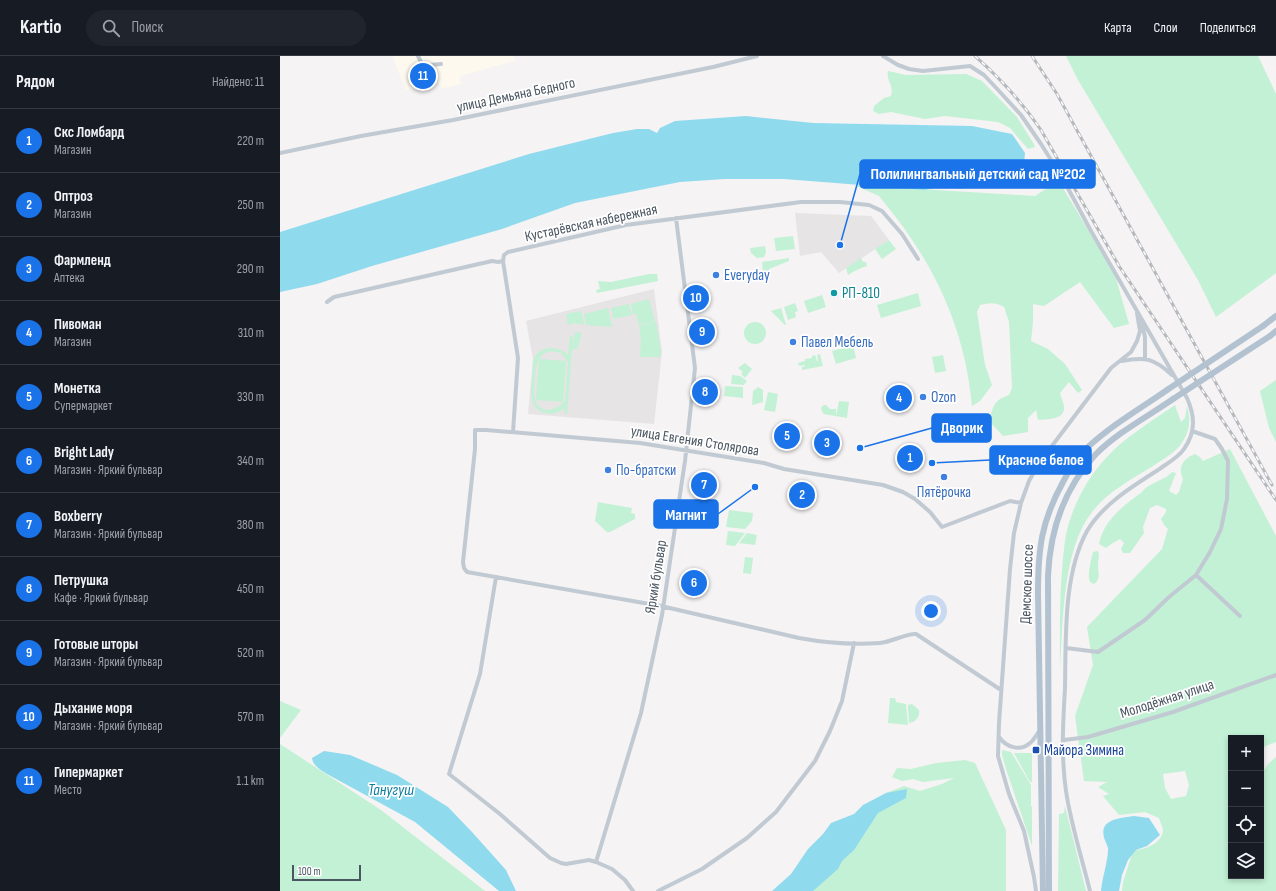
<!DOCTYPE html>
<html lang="ru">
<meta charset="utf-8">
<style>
body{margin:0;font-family:"Sofia Sans Condensed",sans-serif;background:#20242c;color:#f1f3f6}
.controls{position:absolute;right:12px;bottom:12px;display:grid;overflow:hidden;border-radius:0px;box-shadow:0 2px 6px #0003}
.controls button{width:36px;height:36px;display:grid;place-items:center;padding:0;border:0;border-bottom:1px solid #363941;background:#171b24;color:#f1f3f6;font:20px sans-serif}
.scale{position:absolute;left:12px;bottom:10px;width:69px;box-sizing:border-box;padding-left:4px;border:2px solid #4a5661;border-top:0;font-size:11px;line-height:14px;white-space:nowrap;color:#4a5661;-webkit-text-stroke:3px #fff;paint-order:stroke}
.you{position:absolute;left:651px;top:555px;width:14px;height:14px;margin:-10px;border:3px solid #fff;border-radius:50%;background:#1a73e8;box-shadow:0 0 0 6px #1a73e833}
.badge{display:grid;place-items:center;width:26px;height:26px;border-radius:50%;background:#1a73e8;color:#fff;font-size:13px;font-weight:700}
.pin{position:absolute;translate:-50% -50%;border:2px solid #fff;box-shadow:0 1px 4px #0006}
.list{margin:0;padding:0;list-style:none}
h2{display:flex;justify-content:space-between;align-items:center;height:52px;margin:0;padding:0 16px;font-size:17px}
h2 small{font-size:13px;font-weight:400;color:#9ea1a6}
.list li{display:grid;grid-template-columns:26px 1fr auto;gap:12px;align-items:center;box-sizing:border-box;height:64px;padding:0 16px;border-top:1px solid #363941}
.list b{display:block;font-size:15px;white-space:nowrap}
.list p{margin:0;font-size:13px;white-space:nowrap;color:#9ea1a6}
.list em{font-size:13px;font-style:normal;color:#9ea1a6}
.icon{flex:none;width:22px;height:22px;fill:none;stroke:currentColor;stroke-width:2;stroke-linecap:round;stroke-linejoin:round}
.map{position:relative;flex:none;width:996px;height:835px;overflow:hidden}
header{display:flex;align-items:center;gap:24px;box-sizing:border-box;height:56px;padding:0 20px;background:#171b24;border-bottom:1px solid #363941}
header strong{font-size:19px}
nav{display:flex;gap:22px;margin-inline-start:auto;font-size:14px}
.search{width:280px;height:36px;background:#20242c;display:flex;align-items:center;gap:10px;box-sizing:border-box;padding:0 14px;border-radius:22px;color:#9ea1a6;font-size:15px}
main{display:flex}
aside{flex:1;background:#171b24}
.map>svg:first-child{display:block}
.commercial{fill:#fdf9ef}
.education{fill:#e6e4e5}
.green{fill:#c3f1d5;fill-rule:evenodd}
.water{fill:#90daee}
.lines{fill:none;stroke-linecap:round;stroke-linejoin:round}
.street{stroke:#c1cad2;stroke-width:4}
.primary{stroke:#b3c2d1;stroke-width:6}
.rail-casing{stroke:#b5b8bd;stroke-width:3}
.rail{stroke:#fff;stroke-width:1.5;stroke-dasharray:4.5;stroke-linecap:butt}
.primary-bridge{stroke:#b3c2d1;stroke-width:6}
.shop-dot{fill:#3f7fe0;stroke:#fff;stroke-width:1.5}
.culture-dot{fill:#0f9aa8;stroke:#fff;stroke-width:1.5}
.transit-dot{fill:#1a4fb4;stroke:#fff;stroke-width:1.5}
.labels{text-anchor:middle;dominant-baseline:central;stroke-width:3.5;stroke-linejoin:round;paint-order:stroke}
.street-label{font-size:15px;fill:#4a5661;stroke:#fff}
.shop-label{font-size:15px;fill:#366cbe;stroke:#fff;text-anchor:start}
.culture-label{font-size:15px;fill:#0d838f;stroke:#fff;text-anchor:start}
.transit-label{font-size:15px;fill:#164399;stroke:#fff;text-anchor:start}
.water-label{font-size:16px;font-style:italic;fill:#0c7c9b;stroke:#fff}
.leader{fill:none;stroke:#1a73e8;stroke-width:1.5}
.callout-dot{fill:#1a73e8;stroke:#fff;stroke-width:1.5}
.callout{fill:#1a73e8;stroke:#1a73e8;stroke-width:1.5}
.callout-label{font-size:16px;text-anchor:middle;font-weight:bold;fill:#fff}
</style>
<header>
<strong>Kartio</strong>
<div class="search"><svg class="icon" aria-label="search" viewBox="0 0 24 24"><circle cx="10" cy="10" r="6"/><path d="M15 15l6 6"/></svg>Поиск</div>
<nav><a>Карта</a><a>Слои</a><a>Поделиться</a></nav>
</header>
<main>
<aside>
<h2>Рядом<small>Найдено: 11</small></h2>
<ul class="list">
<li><span class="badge">1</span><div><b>Скс Ломбард</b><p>Магазин</p></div><em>220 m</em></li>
<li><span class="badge">2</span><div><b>Оптроз</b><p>Магазин</p></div><em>250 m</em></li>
<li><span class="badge">3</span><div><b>Фармленд</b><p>Аптека</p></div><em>290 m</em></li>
<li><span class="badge">4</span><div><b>Пивоман</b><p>Магазин</p></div><em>310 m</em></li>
<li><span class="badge">5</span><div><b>Монетка</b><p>Супермаркет</p></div><em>330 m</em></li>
<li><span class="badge">6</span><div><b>Bright Lady</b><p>Магазин · Яркий бульвар</p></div><em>340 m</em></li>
<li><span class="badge">7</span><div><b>Boxberry</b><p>Магазин · Яркий бульвар</p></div><em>380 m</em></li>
<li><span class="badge">8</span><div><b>Петрушка</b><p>Кафе · Яркий бульвар</p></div><em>450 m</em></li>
<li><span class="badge">9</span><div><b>Готовые шторы</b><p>Магазин · Яркий бульвар</p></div><em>520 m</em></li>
<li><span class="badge">10</span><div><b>Дыхание моря</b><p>Магазин · Яркий бульвар</p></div><em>570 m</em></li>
<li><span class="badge">11</span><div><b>Гипермаркет</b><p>Место</p></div><em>1.1 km</em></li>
</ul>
</aside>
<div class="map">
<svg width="996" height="835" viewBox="0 0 996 835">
<rect width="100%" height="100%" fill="#f5f3f3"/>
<!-- commercial -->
<path class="commercial" d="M112 0H233L235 5 180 20 181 28 162 33 159 27 126 34Z"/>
<!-- education -->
<path class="education" d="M515 157 591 160 609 184 559 217 541 196 520 200Z
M374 233 382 296 374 368 248 358 253 303 246 265Z"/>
<!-- green -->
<path class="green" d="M786 0H978L996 38V217L936 261 918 224 798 24Z
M608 15 626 19 686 18 702 25 737 61 754 88 755 91 748 93 730 72 718 66 665 60 645 63 611 56 599 58 593 55 594 50 604 42 611 40C614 28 606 25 608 15Z
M775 127H780L835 219 849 268 834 272 800 226 764 250 753 248V266L751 285 768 293 785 308 802 334 798 337 789 326 780 337C781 342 785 349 784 353 783 364 766 363 758 364L756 354 748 362V376L723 380 709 365C714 349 713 345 729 339L732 332 729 266 724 251C715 246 710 247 700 249L697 256 705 309 712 329 700 345 692 350C685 271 653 205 603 145L599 140 574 129 755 140Z
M513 180 515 193 496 195 494 182Z
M609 184 616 193 602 203 595 193Z
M485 190 486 196 484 201 477 202 471 197 470 192Z
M509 202V205L489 213V215L483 217 482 206Z
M581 202 583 206H586L587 210C580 212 574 215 568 219L566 212Z
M369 218H377L378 225 317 237 316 234 320 233 318 225 331 226Z
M638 237 641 250 601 262 597 249Z
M542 239 546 251 528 257 524 245Z
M369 243 375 266 359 269 356 258H353L351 248Z
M515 247 518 255 515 256 516 261 508 264 504 251Z
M349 248 352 259 333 263 331 252Z
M328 252 332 271 306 269 304 258Z
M501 252 506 269H505L491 255Z
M301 255 304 269 294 267 288 269 286 258Z
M464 277a11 11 0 1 1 22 0a11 11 0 1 1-22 0Z
M376 266 381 296 380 301H360L361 283 359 270Z
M295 276 302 277 297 293H292L287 358H284V352C279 356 273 359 267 357 248 354 251 335 252 322 253 316 252 308 254 303 261 288 278 290 288 299L290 280H293V292ZM270 295 281 297 288 306 285 345C273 358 255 358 254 337 256 323 252 299 270 295Z
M573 289 576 302 556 308 552 295Z
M540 298 543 310 522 314V311L525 310V309L519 310 518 307 525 305V303L532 302V300L535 299 537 305H538L537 299Z
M663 299 666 315 655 317 652 301Z
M259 303 286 305 283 346 256 344Z
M465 307 472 313 465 322 461 318 463 316 458 312Z
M452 319 460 320 467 325 464 329 451 328Z
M996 324V386L989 372 980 335Z
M445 330 463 331V342L444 340Z
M478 331 483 334V346L472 349 473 335Z
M488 336 498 338 495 356 484 354Z
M559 345 569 346 567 362 544 358C541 355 539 349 546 349L550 353H556V360Z
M895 349 901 366 905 362 907 350C911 363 910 374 903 385 897 396 883 403 873 410 852 423 827 436 812 456 782 494 783 568 780 615 780 578 779 541 783 503 784 493 785 481 788 470 795 446 808 421 826 402 845 381 872 365 895 349Z
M950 393 996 480V686L981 692V682H951V820H981V718L989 707 996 701V835H842L843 826 853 795C864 793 881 789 883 775 883 771 880 766 879 762L865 756 839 759 823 740 829 738 818 731 827 726 804 725 795 660 813 609 807 571 882 493 888 473 884 469 881 463 886 456V453L877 449 870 452 863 471 864 477 850 497H843L841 493 844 487 840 483 831 488 826 492 819 488C823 465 844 449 862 436 867 428 885 424 892 416L896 417 889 435 896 439 899 436 903 423C897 411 904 402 915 398L920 401 923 405ZM905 715 909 729 906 740 891 743 885 732 883 718Z
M318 446 352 452 351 457 355 458V463L330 476H327L315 465Z
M449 454 473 457 472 465 465 473 446 471Z
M448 475 465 477 455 490 446 489Z
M467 477 477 479 475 489 459 487Z
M818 495C820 500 818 503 818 509 818 516 821 523 814 528L810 526C807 518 811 505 813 496Z
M465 501 473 502 471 518 463 517Z
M610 642H615L616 646 626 648 628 669 608 667Z
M0 645 21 654 0 682Z
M632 648 639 654C640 661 636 666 629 667L628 651V649Z
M0 688 101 754 205 835H0Z
M722 694 731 696 751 729V750L752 751V790L726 713 722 699Z
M734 697H752V726H750Z
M685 704 695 707 726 774V835H508L606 737 624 730 640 735 662 728 674 722 643 726 633 723 622 725 612 721 617 712 631 713 656 707Z
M785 750 806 835H778L779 758 784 757Z"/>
<!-- water -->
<path class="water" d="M466 60 533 67 692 70 732 78 745 97 744 108 736 117 714 122 680 133 672 128 645 134 504 123H445L400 126 295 147 222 173 92 210 37 228 0 236V176L249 98 333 77 357 73H369L377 77 380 72 395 65Z
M44 695 70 699 117 719 168 751 192 776 226 814 236 835H219L135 766 47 718C41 714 33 710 32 702Z
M627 733 626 742 598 757 574 794 562 805 558 813 533 835H492L511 818 528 793 543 778 551 767 574 758 583 749 606 737Z
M854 760 869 762 880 779 867 790 856 794 848 804 842 819 839 835H821C822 822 827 809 828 795 829 791 825 786 824 781 819 763 841 762 854 760Z"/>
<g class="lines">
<!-- street -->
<path class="street" d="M138 0 142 8 150 9 161 8
M603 0 618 9 629 13 643 15 690 10 704 19 720 36 741 59 761 88 783 123 811 175 907 342C915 360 916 376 904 393 898 402 886 408 878 414 853 430 823 448 807 475 783 519 786 582 785 632 783 666 781 702 786 735 791 769 802 802 810 835
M0 97 81 80 173 64 433 11 477 0
M223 205 238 302 233 376
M47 246 54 241 212 205 218 206 223 205 224 199 228 196 346 169 521 146H560L589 149 602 155 622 178 638 203
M861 264 865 281V303
M842 305C865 300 875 303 892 319
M916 519 960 560
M216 521 200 618 169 718 220 758 270 802 281 807 286 808 309 804 316 806 332 813 345 824 353 835
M786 592 818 596 865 564 889 541 916 519 930 496 941 473 947 443 948 405 942 393 935 383 912 375
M721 634 636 578C628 577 611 586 600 587 573 589 546 587 519 582L381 550 187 516 184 512 183 506 195 393V374H206L360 387 484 407 504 413 603 429 623 436 635 443 650 456 662 471 730 445 741 447
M719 681C726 691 740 696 750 687 754 684 757 678 760 674
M784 684 808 681 893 656 996 619
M316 806 361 657 382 559 405 405 415 312 396 162
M378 835 422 813 467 782 496 756 535 705 550 675 562 645 574 587
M756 835 754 821 744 775 729 738 718 700 719 667 730 513 734 477 741 447 749 425 759 407 831 312 851 296 857 285 860 275 857 257"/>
<!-- primary -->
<path class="primary" d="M983 270 996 260
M990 280 996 275
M763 835 758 538C758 493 761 466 783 426 788 417 792 408 799 400 823 374 857 355 887 334
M769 835 768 520C770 474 784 432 816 398 838 376 867 361 893 343"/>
<defs>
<path id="rail" d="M695 0C720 22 742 46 761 74L839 210 996 444
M752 0 777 38 992 429"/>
</defs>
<!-- rail casing -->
<use href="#rail" class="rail-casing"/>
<!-- rail -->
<use href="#rail" class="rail"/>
<!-- primary-bridge -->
<path class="primary-bridge" d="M887 334 983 270
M893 343 990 280"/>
</g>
<!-- markers -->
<g class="shop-dot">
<circle cx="436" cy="219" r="4"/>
<circle cx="513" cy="286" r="4"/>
<circle cx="643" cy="341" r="4"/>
<circle cx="328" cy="414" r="4"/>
<circle cx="664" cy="421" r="4"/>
</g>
<circle class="culture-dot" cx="554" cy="237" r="4"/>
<rect class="transit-dot" x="752" y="690" width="8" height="8" rx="2"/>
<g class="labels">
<!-- street labels -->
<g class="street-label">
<text transform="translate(236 39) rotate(-12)">улица Демьяна Бедного</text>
<text transform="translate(311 167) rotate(-12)">Кустарёвская набережная</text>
<text transform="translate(415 385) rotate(9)">улица Евгения Столярова</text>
<text transform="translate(376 521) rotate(-81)">Яркий бульвар</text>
<text transform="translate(747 528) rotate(-88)">Демское шоссе</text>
<text transform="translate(887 643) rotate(-18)">Молодёжная улица</text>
</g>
<!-- shop labels -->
<g class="shop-label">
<text x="444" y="219">Everyday</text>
<text x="521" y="286">Павел Мебель</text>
<text x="651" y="341">Ozon</text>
<text x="336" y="414">По-братски</text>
<text x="664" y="436" text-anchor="middle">Пятёрочка</text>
</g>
<!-- culture labels -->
<g class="culture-label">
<text x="562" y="237">РП-810</text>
</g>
<!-- transit labels -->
<g class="transit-label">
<text x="764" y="694">Майора Зимина</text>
</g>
<!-- water labels -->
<g class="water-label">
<text x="111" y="734">Танугуш</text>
</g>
</g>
<!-- callouts -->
<path class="leader" d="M560 189L580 118M580 392L652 372M652 407L710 404M475 431L438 458"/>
<g class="callout-dot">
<circle cx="560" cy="189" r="4"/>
<circle cx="580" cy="392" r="4"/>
<circle cx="652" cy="407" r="4"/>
<circle cx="475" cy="431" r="4"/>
</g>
<g class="callout">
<rect x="580" y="104" width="235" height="28" rx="4"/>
<rect x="652" y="358" width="59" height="28" rx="4"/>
<rect x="710" y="390" width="101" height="28" rx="4"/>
<rect x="374" y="444" width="64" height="28" rx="4"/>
</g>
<g class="callout-label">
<text x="698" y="123">Полилингвальный детский сад №202</text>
<text x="682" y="377">Дворик</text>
<text x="761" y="409">Красное белое</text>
<text x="406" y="464">Магнит</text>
</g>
</svg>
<div class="controls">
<button>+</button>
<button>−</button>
<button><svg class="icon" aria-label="locate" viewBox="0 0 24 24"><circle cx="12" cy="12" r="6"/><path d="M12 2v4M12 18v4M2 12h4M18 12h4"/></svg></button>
<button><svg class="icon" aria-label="layers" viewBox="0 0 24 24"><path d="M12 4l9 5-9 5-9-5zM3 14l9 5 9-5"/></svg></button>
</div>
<div class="scale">100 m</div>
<div class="you"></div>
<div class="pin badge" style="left:630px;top:402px">1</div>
<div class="pin badge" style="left:522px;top:439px">2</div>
<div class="pin badge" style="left:547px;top:387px">3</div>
<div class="pin badge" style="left:619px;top:342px">4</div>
<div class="pin badge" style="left:507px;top:380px">5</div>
<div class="pin badge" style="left:414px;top:527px">6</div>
<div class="pin badge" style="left:424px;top:429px">7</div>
<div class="pin badge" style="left:425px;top:336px">8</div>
<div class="pin badge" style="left:422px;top:276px">9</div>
<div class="pin badge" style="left:416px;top:242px">10</div>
<div class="pin badge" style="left:143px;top:20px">11</div>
</div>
</main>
